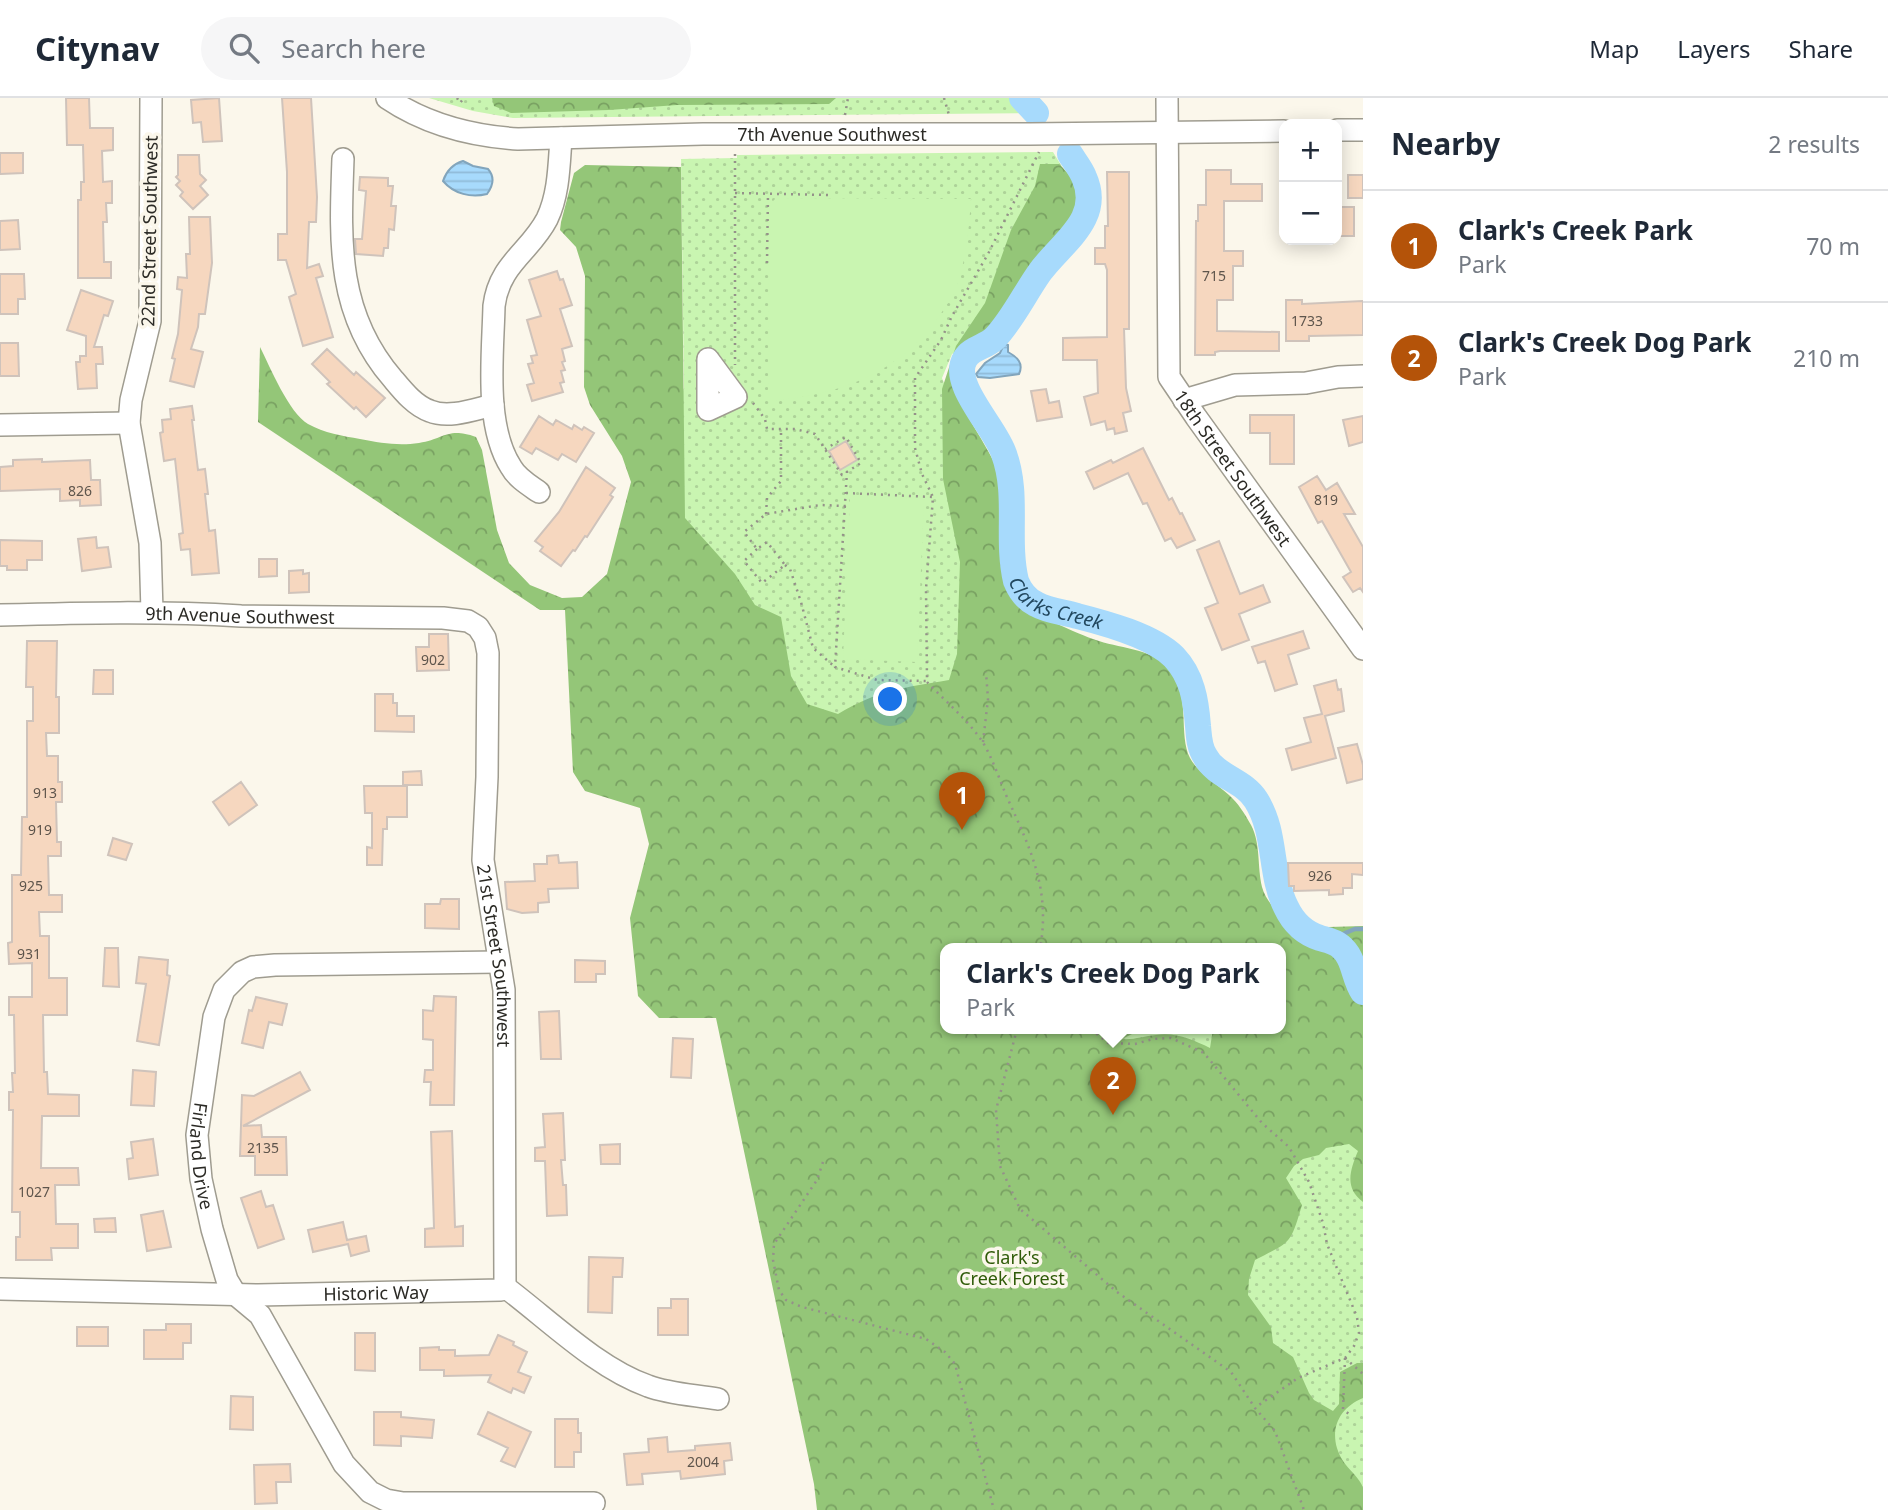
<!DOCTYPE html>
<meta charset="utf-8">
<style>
body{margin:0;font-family:"Noto Sans",sans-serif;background:#f6f6f7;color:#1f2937}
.controls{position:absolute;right:21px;top:21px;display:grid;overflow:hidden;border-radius:14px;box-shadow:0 4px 18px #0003}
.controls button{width:63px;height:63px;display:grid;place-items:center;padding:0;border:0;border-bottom:2px solid #e0e1e3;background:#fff;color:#1f2937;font:35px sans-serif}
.you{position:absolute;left:891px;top:602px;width:24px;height:24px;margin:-18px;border:5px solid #fff;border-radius:50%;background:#1a73e8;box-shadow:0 0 0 10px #1a73e833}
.badge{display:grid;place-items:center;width:46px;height:46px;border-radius:50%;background:#b45309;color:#fff;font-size:23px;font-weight:700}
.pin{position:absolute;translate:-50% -58px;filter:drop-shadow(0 2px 4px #0008)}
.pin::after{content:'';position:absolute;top:37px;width:24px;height:21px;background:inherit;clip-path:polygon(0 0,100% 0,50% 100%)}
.popup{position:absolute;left:940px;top:845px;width:346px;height:91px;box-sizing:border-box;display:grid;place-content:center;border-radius:14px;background:#fff;filter:drop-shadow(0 2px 5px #0005);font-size:23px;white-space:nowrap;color:#747a83}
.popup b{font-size:26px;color:#1f2937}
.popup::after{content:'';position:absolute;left:50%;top:100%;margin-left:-14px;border:14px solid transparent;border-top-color:#fff}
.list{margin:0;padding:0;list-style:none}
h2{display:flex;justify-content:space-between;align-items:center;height:91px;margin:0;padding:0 28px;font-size:30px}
h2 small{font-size:23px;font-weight:400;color:#747a83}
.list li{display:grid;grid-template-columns:46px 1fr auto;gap:21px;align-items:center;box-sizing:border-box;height:112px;padding:0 28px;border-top:2px solid #e0e1e3}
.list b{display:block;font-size:26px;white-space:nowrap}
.list p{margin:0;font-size:23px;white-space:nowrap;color:#747a83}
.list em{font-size:23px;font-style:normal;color:#747a83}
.icon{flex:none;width:38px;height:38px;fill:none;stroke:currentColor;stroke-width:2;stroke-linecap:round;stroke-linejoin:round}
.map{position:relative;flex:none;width:1363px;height:1412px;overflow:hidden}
header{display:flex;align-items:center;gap:42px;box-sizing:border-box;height:98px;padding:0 35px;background:#fff;border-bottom:2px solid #e0e1e3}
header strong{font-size:33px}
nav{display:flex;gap:38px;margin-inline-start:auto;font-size:24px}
.search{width:490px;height:63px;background:#f6f6f7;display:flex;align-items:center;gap:18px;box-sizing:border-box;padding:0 24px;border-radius:38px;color:#747a83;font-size:26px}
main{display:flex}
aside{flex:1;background:#fff}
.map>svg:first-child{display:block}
.green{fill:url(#green-dots);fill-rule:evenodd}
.forest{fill:url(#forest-crowns);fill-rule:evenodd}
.pitch{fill:#c9f5b1}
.water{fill:url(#water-rules);stroke:#82a5bc;stroke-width:2}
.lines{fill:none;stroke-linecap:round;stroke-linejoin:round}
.stream{stroke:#82a5bc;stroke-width:4.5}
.river{stroke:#a7dafc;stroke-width:26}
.building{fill:#f6d7bf;stroke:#cfc3bb;stroke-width:2}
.minor-casing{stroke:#9f9c90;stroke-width:24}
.path{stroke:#949189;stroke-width:2.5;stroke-dasharray:2 5;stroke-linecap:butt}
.minor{stroke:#fff;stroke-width:21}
.labels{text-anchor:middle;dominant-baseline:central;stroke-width:7;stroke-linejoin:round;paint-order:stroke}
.number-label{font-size:14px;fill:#5e554c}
.street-label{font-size:18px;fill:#2b2a25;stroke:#fbf7eb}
.park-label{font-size:18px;fill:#2f5b08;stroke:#fbf7eb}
.water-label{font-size:19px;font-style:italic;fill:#21475e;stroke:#fbf7eb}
</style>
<header>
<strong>Citynav</strong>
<div class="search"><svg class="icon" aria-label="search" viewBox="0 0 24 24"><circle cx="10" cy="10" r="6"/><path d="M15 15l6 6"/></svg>Search here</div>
<nav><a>Map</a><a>Layers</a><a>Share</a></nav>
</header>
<main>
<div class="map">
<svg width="1363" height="1412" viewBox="0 0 1363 1412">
<defs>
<pattern id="green-dots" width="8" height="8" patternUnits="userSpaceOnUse" patternTransform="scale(1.75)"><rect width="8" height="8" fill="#c9f5b1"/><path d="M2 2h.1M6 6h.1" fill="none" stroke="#add298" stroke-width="1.8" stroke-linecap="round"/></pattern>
<pattern id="forest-crowns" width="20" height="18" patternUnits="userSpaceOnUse" patternTransform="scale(1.75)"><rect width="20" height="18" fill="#94c678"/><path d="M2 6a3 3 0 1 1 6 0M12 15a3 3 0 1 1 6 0" fill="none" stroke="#79a162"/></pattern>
<pattern id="water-rules" width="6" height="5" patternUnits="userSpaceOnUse" patternTransform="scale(1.75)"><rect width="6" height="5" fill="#a7dafc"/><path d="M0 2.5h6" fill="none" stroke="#90bbd8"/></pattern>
</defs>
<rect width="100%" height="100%" fill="#fbf7eb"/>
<!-- green -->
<path class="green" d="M429 0H1022L1036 15 513 20 473 13Z
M1053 54 1070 82 1041 156 980 239 952 256 942 280 957 318 1003 493 1256 825 1317 855 1363 942V1412L689 778 682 296 684 290 681 61 737 60V57ZM945 851H1281V931H945Z"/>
<!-- forest -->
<path class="forest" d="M492 0H836L829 6 677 7 609 12 511 15 494 8Z
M1040 66H1059C1071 78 1081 89 1080 107 1079 130 1056 143 1043 159 1026 182 1011 207 995 231 980 246 953 249 951 274 949 299 992 350 1000 379 1013 420 990 478 1027 510 1038 518 1085 539 1099 543 1123 551 1156 551 1171 573 1191 602 1178 636 1190 660 1198 675 1217 686 1229 697 1238 705 1245 716 1251 727 1261 746 1257 768 1262 789 1266 804 1282 820 1294 830L1363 828V1104C1344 1090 1350 1072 1358 1053L1349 1046 1326 1050 1319 1057 1303 1061 1294 1068 1286 1080 1302 1107C1290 1147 1292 1143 1255 1162L1249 1181 1248 1197 1271 1229 1273 1245 1293 1259 1309 1295 1314 1302 1333 1313 1339 1306 1340 1274 1357 1265H1363V1300C1336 1311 1327 1337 1343 1363 1348 1371 1360 1380 1363 1390 1363 1396 1363 1405 1363 1412H817L814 1386 716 920H659L638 898 630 820 649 746 640 710 585 693 573 674 565 512H540L258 324 260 249C270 269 289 315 308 326 324 335 343 338 360 341 381 345 398 348 419 345 445 341 447 329 476 339L482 352 497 432 509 465 530 487 562 500 582 499 607 476 631 384 622 358 590 307 584 289 585 178 576 149 560 132 561 124 574 75 585 67 681 69 685 420 735 476 755 507 781 519 791 578 807 606 838 616C878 592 903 590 949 582L957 556 960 464 943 381 942 291 956 248 985 205 1011 132 1035 88ZM945 851H1281V931H1213L1210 950C1193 942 1176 934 1156 937 1144 938 1134 942 1122 941L1142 931H945Z"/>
<!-- pitch -->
<path class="pitch" d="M776 100 971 101C969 131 966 162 956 191 953 199 947 206 942 214 902 275 838 298 768 303L769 107Z
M850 398 924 401 917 564 843 561Z"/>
<!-- water -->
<path class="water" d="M463 63 473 68 488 71C495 79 493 88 487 96 471 100 454 96 443 83 446 74 453 66 463 63Z
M1004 246 1008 247V254C1017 259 1024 265 1019 276L990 280 978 279 976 276 985 265 1000 255Z"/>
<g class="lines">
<!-- stream -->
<path class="stream" d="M1328 842 1355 831H1363"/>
<!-- river -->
<g class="river">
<path d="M1022 0 1036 15"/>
<path id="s1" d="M1070 56C1075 64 1081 71 1084 79 1103 121 1061 145 1040 174 1025 195 1013 221 995 240 986 249 971 250 965 261 950 286 996 330 1004 356 1019 397 1006 441 1016 483 1020 493 1026 501 1036 506 1048 513 1064 514 1077 518 1105 525 1153 538 1174 559 1192 578 1196 602 1198 628 1199 638 1199 649 1205 658 1216 679 1244 682 1256 702 1277 735 1269 775 1286 809 1293 824 1304 835 1320 840 1327 842 1334 843 1340 848 1355 860 1353 879 1363 894"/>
</g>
</g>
<!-- building -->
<path class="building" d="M66 0H89L90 30H113V52L102 53 103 84 112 83V105H106L107 124H103L104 164H111V180H78V102H81V84H84L83 47H67Z
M219 0 222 43 203 44 201 24 193 25 191 2Z
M282 0H311L317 99 316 124H309L307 170 319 166 323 178 316 180 333 239 303 248 289 199 296 196 286 162H278V136H287V74Z
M0 55H23V75L0 76Z
M178 57H199L200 76 206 82 200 88 208 97 193 111 180 98 183 94 176 87 180 83 176 79 178 77Z
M1206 72H1231V86H1262V103H1224V153H1243V168H1233V202H1217V233L1279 234V253H1220L1215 254V257H1195L1196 123H1198V107H1206Z
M1107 74H1129V231H1124L1126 290 1131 313 1123 315 1127 333 1115 336 1114 330 1107 332 1105 323 1091 327 1084 299 1098 295 1097 262H1063V240L1107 239V172L1105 166H1095V150H1105V128H1108Z
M1348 77H1363V100H1348Z
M360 79 388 80V88H393L391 108H396L394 132 389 131 388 150H384L383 158 356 156 355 141H362L366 93 359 92Z
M1337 109H1354V138H1337Z
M189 119H210L212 165 205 216H199L198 229 191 251 203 254 194 289 170 283 175 261 172 260 178 236 182 192 177 191 178 179 187 180 186 156H190Z
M18 122 20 151 0 152V123Z
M557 173 560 182 563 181 572 207 560 211 572 248 562 251 565 263 562 264 565 272 561 273 564 284 560 285 563 294 532 303 527 287 534 285 528 266 533 265 531 258 537 257 527 222 541 218 529 182Z
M0 176H24L25 201H18V216H0Z
M81 192 113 203 108 218 104 217 94 249H102L103 266H96L97 290 78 291 76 264H80V258H86V238L67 232Z
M1286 202H1302V206L1363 203V237L1309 238V243H1286Z
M0 245H18L19 278H0Z
M327 251 354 277 356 274 385 300 366 319 356 309 354 311 327 286 330 284 312 266Z
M1046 291 1049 305 1059 303 1062 319 1037 323 1031 293Z
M192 308 194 322H192L198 372 205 371 208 396H205L209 433 215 432 219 475 192 477 190 451 181 452 179 436 183 435 175 361 164 363 160 335 163 334 162 322 171 321 170 311Z
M1250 317H1294V366H1270V335H1250Z
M539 318 553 327 556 322 572 331 574 327 582 332 584 329 594 335 576 364 562 356 558 362 536 350 532 356 520 349Z
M1363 318V344L1349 348 1343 322Z
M846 343 857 362 840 372 829 353Z
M1143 350 1169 402 1172 400 1180 416 1182 415 1195 442 1177 450 1171 440 1165 443 1147 405 1143 406 1128 375 1094 391 1086 374 1111 362 1113 365Z
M42 361V364L90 362 91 382H100L101 407 80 408V402L60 403V391L0 393V369L13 368V362Z
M586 369 615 390 610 397 613 399 587 439 585 438 575 453 573 452 561 468 540 453 543 449 535 443 559 414Z
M1317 378 1326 392 1337 385 1355 416H1344L1363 449V494L1360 490 1353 494 1343 479 1351 474 1322 423 1318 425 1299 389Z
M96 439 97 450 108 449 111 469 82 473 78 441Z
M0 442 42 443V462H27V472H7V468H0Z
M1219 443 1240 496 1263 487 1270 504 1239 516 1249 542 1222 552 1205 510 1218 505 1197 452Z
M259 461H277V478L259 479Z
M303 472V476L309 475V494L289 495V473Z
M1303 533 1309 550 1288 557 1297 586 1275 593 1265 563 1258 565 1252 549Z
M429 536H448L449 572 417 573 416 549H429Z
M27 543H57L56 599H59V635H46L47 658H58V684H62V704H56L57 744H61V758H48L49 797H62V814H39L40 838H49V880H67V917H43L44 974H47L48 996 79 997V1018H42L41 1070H78L79 1087H55L56 1126H78V1150H51L52 1162H16V1139H20V1114H12L13 1012H9V994H13L12 975H15L14 917H9V899H32V865L9 866 8 845 12 844V777H21L22 719H27V623H33V589H26Z
M94 572H113V596H93Z
M1336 582 1338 592 1341 591 1344 613 1325 618 1336 660 1292 672 1286 651 1311 644 1304 620 1322 616 1314 588Z
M375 596H393V605H397V618H414V634L375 633Z
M1357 646 1363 667V681L1347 685 1338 650Z
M421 673 422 687H403V674Z
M241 684 257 707 229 727 213 704Z
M364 688H407V719H387V731H383L382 767H367V749L372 750V715H365Z
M113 740 132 746 126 762 108 757Z
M558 757 559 765 577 764 578 790 548 791 549 804 538 805V814L522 815 507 811 505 784 535 783 534 766H547V758Z
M1288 765H1363V777L1352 776V790H1343V796L1329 797V792L1294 793V788H1289Z
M441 801H459V831L425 830V806H440Z
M105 850H118L119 889 103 888Z
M139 859 168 862 167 877 170 878 159 947 137 943 146 886 136 885Z
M575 862 605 863V876H596V884H575Z
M434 898 456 899 454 1007H430L431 984H424L425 972H433V942L423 941V912L433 913Z
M256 899 287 906 282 927 269 924 263 950 242 945 249 912 252 913Z
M559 913 561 961H541L539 914Z
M673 940 693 941 691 980 671 979Z
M133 972 156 974 154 1008 131 1007Z
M300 974 310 992 243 1028 261 1027 262 1039H286L287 1077H255V1058H240L242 997 254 998Z
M563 1015 565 1062H561L563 1087H566L567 1117 547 1118 545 1063H535V1050L545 1049 543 1016Z
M452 1033 455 1129 463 1128V1148L425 1149V1131L434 1130 431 1034Z
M153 1041 158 1077 129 1081 127 1061 133 1060 131 1044Z
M620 1046V1066H601L600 1047Z
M261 1093 266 1109 273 1107 284 1141 258 1150 241 1100Z
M163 1113 171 1149 147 1153 141 1117Z
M115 1120 116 1134H95L94 1121Z
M343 1124 347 1142 366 1138 369 1153 351 1158 348 1146 313 1154 308 1132Z
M589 1159 623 1160 622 1179H613L612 1215 588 1214Z
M671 1201H688V1237H658V1210H671Z
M166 1226H191V1245H183V1261H144V1232H166Z
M77 1229H108V1248H77Z
M355 1235H375V1273L355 1272Z
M498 1237 514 1244 513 1247 527 1254 518 1274 531 1279 524 1295 513 1290 511 1295 488 1284 491 1277 444 1278V1272H420V1250L439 1249V1252H455V1258L489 1257Z
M231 1298 253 1299V1332L230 1331Z
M374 1314H401V1319L434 1322 432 1340 401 1338V1348L374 1347Z
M488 1314 531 1334 515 1369 501 1363 508 1350 478 1336Z
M555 1321H578V1335H581V1354H574V1369H555Z
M667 1339 668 1354 695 1352V1348L730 1345 732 1362 724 1363 725 1376 681 1381 680 1373 642 1376 643 1386 627 1387 624 1356 649 1354 648 1341Z
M290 1366 291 1384H276L277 1405 255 1406 254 1367Z"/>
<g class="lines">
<defs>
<g id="minor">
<path d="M151 0 150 223 131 302 129 325 150 445 152 514"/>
<path id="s2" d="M387 0C427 27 471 38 518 41L703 36H1030L1284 33"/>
<path id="s3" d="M1167 0 1169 279 1196 319 1363 551"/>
<path d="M1337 32H1363"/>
<path d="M343 61C340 143 336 215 393 281 403 293 415 308 430 313 449 321 475 311 493 307"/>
<path d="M708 261 736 299 708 312Z"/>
<path d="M1184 302 1235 287 1306 285 1338 279 1363 278"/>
<path d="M0 327 129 325"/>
<path d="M539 394C529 387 517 380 511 369 484 327 493 256 494 208 499 166 530 154 547 121 559 96 559 67 561 40"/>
<path id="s4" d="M0 517C80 515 160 513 241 518L443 520 468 523 478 529 485 540 488 555 487 679 483 762 504 892 505 1189"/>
<path id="s5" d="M499 864 275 867 253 869 242 874 224 892 214 919 197 1037 201 1081 212 1131 227 1182 236 1197 260 1217 344 1366 370 1394 386 1402 403 1405H594"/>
<path id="s6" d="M0 1191 258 1197 501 1192 505 1189C549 1222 597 1270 648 1288 669 1296 695 1297 718 1301"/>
</g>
</defs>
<!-- minor casing -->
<use href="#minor" class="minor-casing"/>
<!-- path -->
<path class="path" d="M457 0 460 5 464 0
M944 0 949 17
M845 17 848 0
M735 56V267
M735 95 828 97
M767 165 768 96
M753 305 765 321 767 331H795L815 336 842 377 861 365 846 339 825 351
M847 373 835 569 877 582 927 583 926 491 933 399 922 376 915 350V280L941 242 952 218 988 156 1039 54
M846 395 933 399
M766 416 767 400 781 383V331
M757 451 744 463 762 485 785 467 767 444 757 451 744 434 766 416 820 407 846 408
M785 467 790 471 801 504 813 550 835 569
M927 584C945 603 967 621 982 643 992 659 999 680 1006 697 1030 750 1051 791 1040 851
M983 644 988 601 986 574
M1017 931 996 1012 1000 1068 1020 1111 1117 1194 1231 1274 1255 1310 1275 1333 1304 1412
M1091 931 1108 945 1135 946 1153 941 1171 940 1204 955 1262 1025 1289 1049 1309 1084 1323 1125 1327 1146 1357 1219 1359 1235 1354 1248 1345 1260 1298 1280 1256 1309
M823 1064 817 1082 774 1146 773 1162 779 1192 786 1202 802 1209 926 1241 945 1254 955 1266 994 1412
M1345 1260 1343 1311 1350 1317
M1345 1260 1363 1276"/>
<!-- minor -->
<use href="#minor" class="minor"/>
</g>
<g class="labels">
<!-- number labels -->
<g class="number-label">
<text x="1214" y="177">715</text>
<text x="1307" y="222">1733</text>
<text x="80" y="392">826</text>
<text x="1326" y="401">819</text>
<text x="433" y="561">902</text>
<text x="45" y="694">913</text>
<text x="40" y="731">919</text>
<text x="1320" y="777">926</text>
<text x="31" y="787">925</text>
<text x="29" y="855">931</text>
<text x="263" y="1049">2135</text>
<text x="34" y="1093">1027</text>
<text x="703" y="1363">2004</text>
</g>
<!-- street labels -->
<g class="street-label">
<text stroke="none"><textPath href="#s2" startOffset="453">7th Avenue Southwest</textPath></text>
<text transform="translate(149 133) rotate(-89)">22nd Street Southwest</text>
<text stroke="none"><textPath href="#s3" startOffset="390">18th Street Southwest</textPath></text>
<text stroke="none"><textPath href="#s4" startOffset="240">9th Avenue Southwest</textPath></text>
<text stroke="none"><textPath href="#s4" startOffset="812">21st Street Southwest</textPath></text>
<text stroke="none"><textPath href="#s5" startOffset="453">Firland Drive</textPath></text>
<text stroke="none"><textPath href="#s6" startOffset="376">Historic Way</textPath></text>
</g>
<!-- park labels -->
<g class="park-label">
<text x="1012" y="1159">Clark's<tspan x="1012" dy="21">Creek Forest</tspan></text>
</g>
<!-- water labels -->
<g class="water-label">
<text stroke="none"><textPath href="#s1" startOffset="539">Clarks Creek</textPath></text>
</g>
</g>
</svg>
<div class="controls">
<button>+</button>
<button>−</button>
</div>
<div class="you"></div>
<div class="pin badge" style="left:962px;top:732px">1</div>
<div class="pin badge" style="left:1113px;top:1017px">2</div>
<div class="popup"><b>Clark's Creek Dog Park</b>Park</div>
</div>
<aside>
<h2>Nearby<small>2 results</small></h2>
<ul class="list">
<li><span class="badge">1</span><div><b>Clark's Creek Park</b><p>Park</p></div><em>70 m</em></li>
<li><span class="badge">2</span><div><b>Clark's Creek Dog Park</b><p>Park</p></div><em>210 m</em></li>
</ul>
</aside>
</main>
